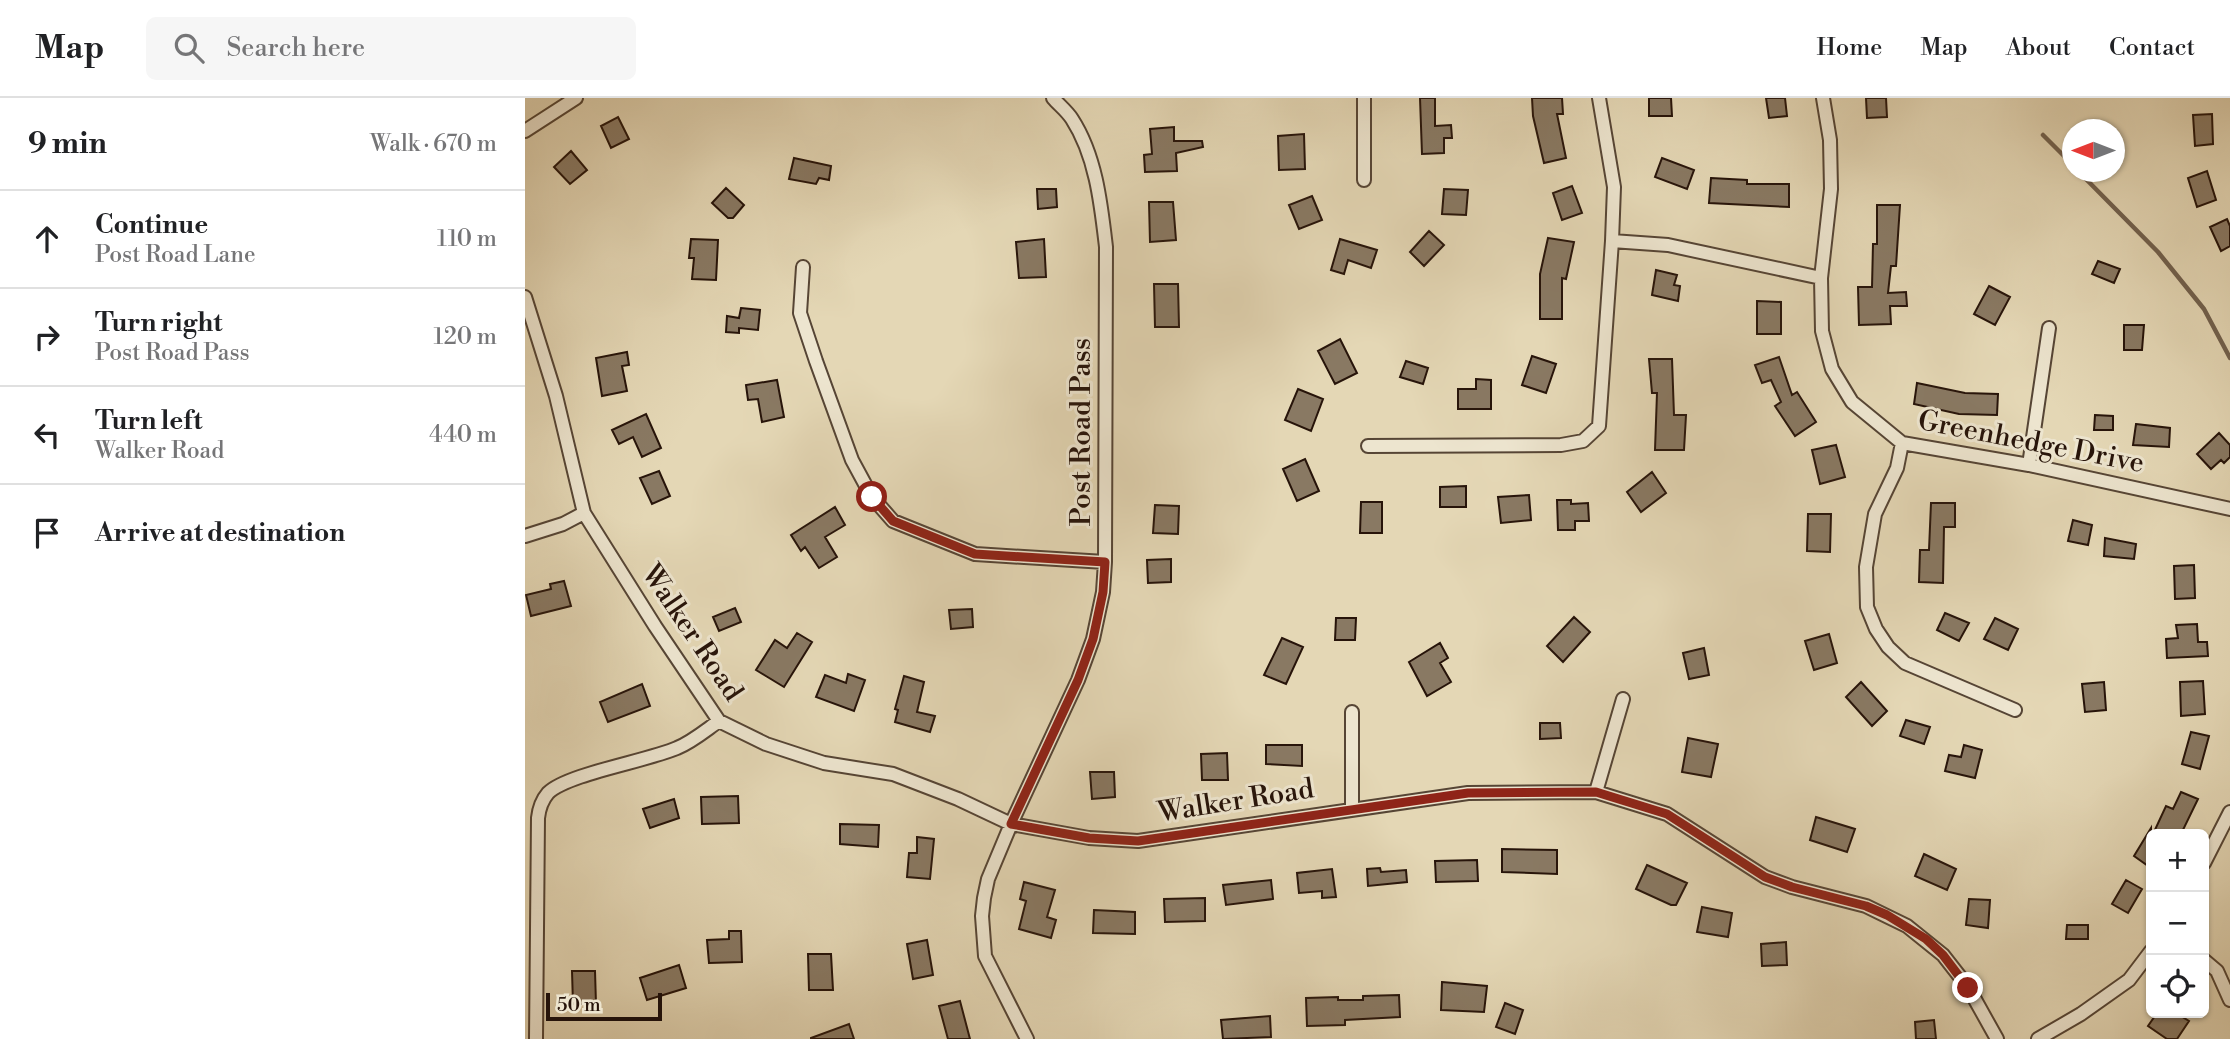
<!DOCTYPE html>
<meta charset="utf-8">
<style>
body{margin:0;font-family:"Libre Bodoni",serif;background:#f6f6f6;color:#202124}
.controls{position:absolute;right:21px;bottom:21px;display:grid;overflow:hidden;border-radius:10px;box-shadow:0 2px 5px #0004}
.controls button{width:63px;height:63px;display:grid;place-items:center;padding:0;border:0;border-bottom:2px solid #e0e0e0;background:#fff;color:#202124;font:35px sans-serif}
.compass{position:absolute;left:1537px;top:21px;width:63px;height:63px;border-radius:50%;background:#fff;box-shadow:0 2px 5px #0004;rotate:270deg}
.scale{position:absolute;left:21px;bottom:18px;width:116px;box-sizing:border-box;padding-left:7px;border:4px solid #27140a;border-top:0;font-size:19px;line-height:24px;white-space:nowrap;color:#27140a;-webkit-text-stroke:5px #ede5cf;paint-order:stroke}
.stop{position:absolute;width:21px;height:21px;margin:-16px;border:5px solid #8f2418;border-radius:50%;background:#fff}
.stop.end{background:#8f2418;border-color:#fff;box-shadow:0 2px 7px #0008}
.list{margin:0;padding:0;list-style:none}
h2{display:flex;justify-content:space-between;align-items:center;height:91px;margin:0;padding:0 28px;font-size:30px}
h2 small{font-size:23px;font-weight:400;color:#757577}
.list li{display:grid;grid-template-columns:46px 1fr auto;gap:21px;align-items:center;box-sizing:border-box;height:98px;padding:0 28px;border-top:2px solid #e0e0e0}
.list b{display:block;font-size:26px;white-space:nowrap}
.list p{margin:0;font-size:23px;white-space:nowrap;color:#757577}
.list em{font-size:23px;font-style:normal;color:#757577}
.icon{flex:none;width:38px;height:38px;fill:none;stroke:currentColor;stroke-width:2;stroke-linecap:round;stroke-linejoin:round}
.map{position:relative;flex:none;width:1705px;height:941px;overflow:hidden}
header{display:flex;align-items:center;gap:42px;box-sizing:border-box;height:98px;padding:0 35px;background:#fff;border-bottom:2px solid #e0e0e0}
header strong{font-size:33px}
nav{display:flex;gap:38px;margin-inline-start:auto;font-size:24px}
.search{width:490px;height:63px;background:#f6f6f6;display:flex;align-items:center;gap:18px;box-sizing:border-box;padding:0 24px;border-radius:10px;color:#757577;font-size:26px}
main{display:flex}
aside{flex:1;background:#fff}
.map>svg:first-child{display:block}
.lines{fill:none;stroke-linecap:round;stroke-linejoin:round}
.stream{stroke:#72614e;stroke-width:4.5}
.building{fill:#897963;stroke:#27140a;stroke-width:2}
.minor-casing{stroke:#564535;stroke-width:16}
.minor{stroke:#ede5cf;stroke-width:12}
.route{stroke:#8f2418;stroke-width:9}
.labels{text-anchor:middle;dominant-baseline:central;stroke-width:6;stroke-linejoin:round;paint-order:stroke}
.street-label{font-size:28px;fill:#27140a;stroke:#ede5cf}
</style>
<header>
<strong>Map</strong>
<div class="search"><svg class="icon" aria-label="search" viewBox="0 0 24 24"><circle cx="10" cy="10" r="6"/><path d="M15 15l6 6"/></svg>Search here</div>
<nav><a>Home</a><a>Map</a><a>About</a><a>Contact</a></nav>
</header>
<main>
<aside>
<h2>9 min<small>Walk · 670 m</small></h2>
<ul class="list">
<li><svg class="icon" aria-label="ahead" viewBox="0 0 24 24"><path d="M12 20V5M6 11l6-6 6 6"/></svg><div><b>Continue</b><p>Post Road Lane</p></div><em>110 m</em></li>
<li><svg class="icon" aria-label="right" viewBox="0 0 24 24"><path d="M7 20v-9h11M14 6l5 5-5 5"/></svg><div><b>Turn right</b><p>Post Road Pass</p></div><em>120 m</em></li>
<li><svg class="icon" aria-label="left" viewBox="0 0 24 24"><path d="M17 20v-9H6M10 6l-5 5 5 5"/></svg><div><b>Turn left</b><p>Walker Road</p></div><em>440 m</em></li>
<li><svg class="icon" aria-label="arrive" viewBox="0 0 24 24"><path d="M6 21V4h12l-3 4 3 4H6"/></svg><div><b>Arrive at destination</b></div></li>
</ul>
</aside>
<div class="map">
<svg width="1705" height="941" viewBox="0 0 1705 941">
<rect width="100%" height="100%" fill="#e4d7b5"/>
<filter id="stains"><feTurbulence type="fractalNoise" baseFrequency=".00286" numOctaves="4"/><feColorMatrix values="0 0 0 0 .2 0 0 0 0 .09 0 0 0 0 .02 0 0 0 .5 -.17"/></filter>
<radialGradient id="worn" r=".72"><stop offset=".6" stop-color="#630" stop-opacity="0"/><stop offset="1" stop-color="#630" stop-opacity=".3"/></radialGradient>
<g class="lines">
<!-- stream -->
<path class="stream" d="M1518 37 1548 67
M1554 74 1633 154 1679 211 1705 260"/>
</g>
<!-- building -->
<path class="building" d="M895 0H910V28L926 27 927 40H919V55L897 56Z
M1007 0H1037L1038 16H1032L1041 60 1019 65 1008 18Z
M1124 0H1146L1147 18H1124Z
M1241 0H1260L1262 18 1244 20Z
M1341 0H1361L1362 19 1342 20Z
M1687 16 1688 46 1670 48 1668 17Z
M93 19 104 41 86 50 76 28Z
M649 29V43H677L678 49 651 55 652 73 620 74 619 57 627 56 625 31Z
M779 36 780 71 754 72 753 38Z
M46 53 62 72 45 86 29 69Z
M269 60 306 68 304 82 294 80 291 86 264 81Z
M1137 60 1169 72 1162 91 1130 79Z
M1682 73 1691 102 1672 109 1663 80Z
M1186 80 1222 82V86H1264V109L1184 105Z
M1047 88 1057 115 1037 122 1028 95Z
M201 90 219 107 208 120H203L187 105Z
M512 91H531L532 109 513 111Z
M919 91 943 92 941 117 917 116Z
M787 98 797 122 774 131 764 107Z
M624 104H648L651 142 625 144Z
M1352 107H1375L1371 168H1366L1363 195 1381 194 1382 208H1365L1366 226 1334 227 1333 189H1347L1348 146H1352Z
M1702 121 1705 128V148L1696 153 1685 129Z
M904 133 919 147 899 168 885 154Z
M1023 140 1049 144 1041 181 1037 180V221H1015V176Z
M166 141 193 142 191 182 167 181 169 160H164Z
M519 141 521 179 494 180 491 144Z
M815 141 852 152 846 170 823 162 819 176 806 172Z
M1573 163 1595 171 1589 185 1567 176Z
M1131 172 1152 177 1149 187 1155 188 1153 203 1127 197Z
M629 186H653L654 229H630Z
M1464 188 1485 199 1470 227 1449 216Z
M1232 203 1256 204V236H1232Z
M216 210 235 212 233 232 214 230V235L201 234 202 218 214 220Z
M1599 227H1619L1617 252H1599Z
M815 241 832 275 810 286 793 253Z
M102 254 104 267 97 268 102 293 77 298 71 260Z
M1007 258 1031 266 1021 295 997 287Z
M1254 259 1267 297 1272 294 1291 324 1270 338 1250 308 1256 304 1246 282 1237 285 1230 267Z
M1124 261H1147L1149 317H1161L1159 352H1130L1132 295H1127Z
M881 263 903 270 898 286 875 279Z
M951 281 966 282V311H933V291H951Z
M252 282 259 319 237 324 233 301 223 302 221 287Z
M1392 285 1440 295 1473 296 1472 317 1434 316 1389 306Z
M773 291 798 301 786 333 760 322Z
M121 316 136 350 117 359 108 339 94 346 87 332Z
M1570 317 1588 318V332H1569Z
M1611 326 1645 330 1644 349 1608 347Z
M1694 335 1705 347V359L1699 365 1696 362 1686 371 1672 356Z
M1311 347 1320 379 1295 386 1287 352Z
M780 361 794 393 772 403 758 371Z
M134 373 145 398 127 406 115 380Z
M1127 374 1141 395 1116 414 1102 394Z
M941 388V409H915V389Z
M1004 397 1006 422 976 425 973 399Z
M1032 402H1046V406L1063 405 1064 423H1050V432H1033Z
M836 404H857V435H835Z
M1406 405H1430V429H1419L1418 485 1394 484 1395 452H1404Z
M630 407 654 408 653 436 628 435Z
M310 409 320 427 300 439 312 459 294 470 280 449 276 453 266 437Z
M1283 416H1306L1305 454 1282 453Z
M1548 422 1567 427 1563 447 1543 443Z
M1580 440 1611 446 1609 461 1579 458Z
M646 461V484L623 485 622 462Z
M1669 467 1670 500 1650 501 1649 468Z
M39 483 46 508 6 518 1 497 26 491 25 486Z
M210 510 216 524 194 533 188 519Z
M447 511 448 529 426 531 424 512Z
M1420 515 1444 525 1434 543 1412 532Z
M1049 519 1065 534 1038 564 1022 548Z
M811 520H831L830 542H810Z
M1470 520 1493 531 1483 552 1459 541Z
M1672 526 1673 544H1682L1683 558 1642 560 1641 541 1653 540 1651 527Z
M272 535 287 544 259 589 231 572 250 542 262 550Z
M1304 536 1312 565 1289 572 1280 543Z
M757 540 778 549 761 586 739 577Z
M915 545 923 560 915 565 926 584 902 598 884 564Z
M1179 550 1184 577 1164 581 1158 555Z
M323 576 340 582 329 613 291 599 300 577 321 585Z
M379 578 399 584 392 614 410 618 405 634 370 624 373 612 370 611Z
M1678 583 1680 616 1656 618 1655 584Z
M1336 584 1362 613 1347 628 1321 599Z
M1579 584 1581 612 1560 614 1557 586Z
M117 586 125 608 83 624 75 604Z
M1381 622 1405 629 1399 646 1375 638Z
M1015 625H1035L1036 640 1015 641Z
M1666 634 1684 638 1675 671 1657 666Z
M1163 640 1193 646 1186 679 1157 674Z
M741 647H777V668L741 666Z
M1439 647 1457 652 1450 680 1420 673 1424 657 1436 659Z
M702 655 703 682H677L676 656Z
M565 674H589L590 699 567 701Z
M1656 694 1673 701 1656 736H1628L1641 708 1648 711Z
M213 698 214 725 177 726 176 699Z
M149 701 154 720 125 730 118 711Z
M1291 719 1330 731 1322 754 1285 742Z
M315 726 354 727 353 749 315 746Z
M1626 730V770L1609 758Z
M392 739 409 741 405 781 382 779 384 755H392Z
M977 751 1032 752V776L977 774Z
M1399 756 1431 771 1422 792 1390 778Z
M952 762 953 783 911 784 910 763Z
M1122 767 1162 785 1151 807H1146L1111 791Z
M855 770 856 774 881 772 882 784 843 788 842 771Z
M807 771 811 799 797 800V793L774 795 772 775Z
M746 782 748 801 701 807 698 787Z
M1601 782 1617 791 1603 815 1587 806Z
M499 784 530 792 522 819 531 822 526 840 494 831 501 803 495 801Z
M680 800V823L640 824 639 801Z
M1444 801 1465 802 1463 830 1441 827Z
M1177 809 1207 815 1203 839 1172 834Z
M569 812 610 814V836L568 835Z
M1542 827H1563V841H1541Z
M204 833H216L217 864 184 865 182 842 204 841Z
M402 842 408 877 388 881 382 846Z
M1261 844 1262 867 1237 868 1236 846Z
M283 856H306L308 892H284Z
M154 867 161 890 122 902 115 880Z
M47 873H70L71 906H48Z
M917 884 962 888 959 914 916 912Z
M874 897 875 919 820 922V927L782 928 781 900 813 899V902H838V898Z
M435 903 445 941H423L414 908Z
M980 905 998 912 990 936 971 929Z
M1632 915H1651L1664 923 1652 941H1642L1623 928Z
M745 918 746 939 698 941 696 922Z
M1409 922 1411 941H1391L1390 924Z
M324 926 329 941H286V940Z"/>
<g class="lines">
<defs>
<path id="minor" d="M1074 0 1089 89 1087 143 1143 147 1296 180
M1298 0 1305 42 1306 91 1296 180 1297 233 1307 271 1327 304 1377 345 1504 367 1705 411
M0 33 51 0
M839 82V0
M278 169 275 215 291 263 327 362 347 399 368 423 450 456 580 464
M0 199 31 298 59 415 130 528 194 623 241 646 299 665 368 676 433 701 486 726 564 740 613 743 943 695 1071 694 1142 716 1240 779 1267 789 1341 808 1382 828 1418 857 1443 889 1472 941
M1377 345 1372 370 1350 416 1341 469 1342 509 1351 531 1363 549 1380 565 1490 612
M843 348 1036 347 1058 343 1074 328 1087 143
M1504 367 1524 230
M0 438 38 426 59 415
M827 614V710
M1071 694 1098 601
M1679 765 1705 714
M1679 862 1692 873 1705 902
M11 941 13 720C14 711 17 702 23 695 42 676 122 663 152 650 167 644 181 632 194 623
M502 941 460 858 457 818 459 800 463 781 486 726 553 582 568 541 578 494 580 464 581 149C576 106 571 58 547 21 542 13 534 7 528 0
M1513 941 1556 916 1604 882 1626 853"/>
</defs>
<!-- minor casing -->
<use href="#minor" class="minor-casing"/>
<!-- minor -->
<use href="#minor" class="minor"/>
</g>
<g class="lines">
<!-- route -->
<path class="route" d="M347 399 368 423 450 456 580 464 578 494 568 541 553 582 486 726 564 740 613 743 943 695 1071 694 1142 716 1240 779 1267 789 1341 808 1362 817 1401 841 1418 857 1443 890"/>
</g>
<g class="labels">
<!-- street labels -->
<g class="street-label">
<text transform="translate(556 334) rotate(-90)">Post Road Pass</text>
<text transform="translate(1506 344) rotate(11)">Greenhedge Drive</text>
<text transform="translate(167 535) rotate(56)">Walker Road</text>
<text transform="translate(711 703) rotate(-9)">Walker Road</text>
</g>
</g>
<rect width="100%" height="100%" filter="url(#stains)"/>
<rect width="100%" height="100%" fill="url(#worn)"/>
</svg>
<div class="controls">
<button>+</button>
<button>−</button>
<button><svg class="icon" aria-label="locate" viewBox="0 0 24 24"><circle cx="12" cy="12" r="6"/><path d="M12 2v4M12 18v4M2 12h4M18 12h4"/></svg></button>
</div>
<svg class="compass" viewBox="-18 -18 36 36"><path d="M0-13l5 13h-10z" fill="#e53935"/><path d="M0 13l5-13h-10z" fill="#757577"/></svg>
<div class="scale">50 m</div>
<div class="stop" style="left:347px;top:399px"></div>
<div class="stop end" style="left:1443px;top:890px"></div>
</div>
</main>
